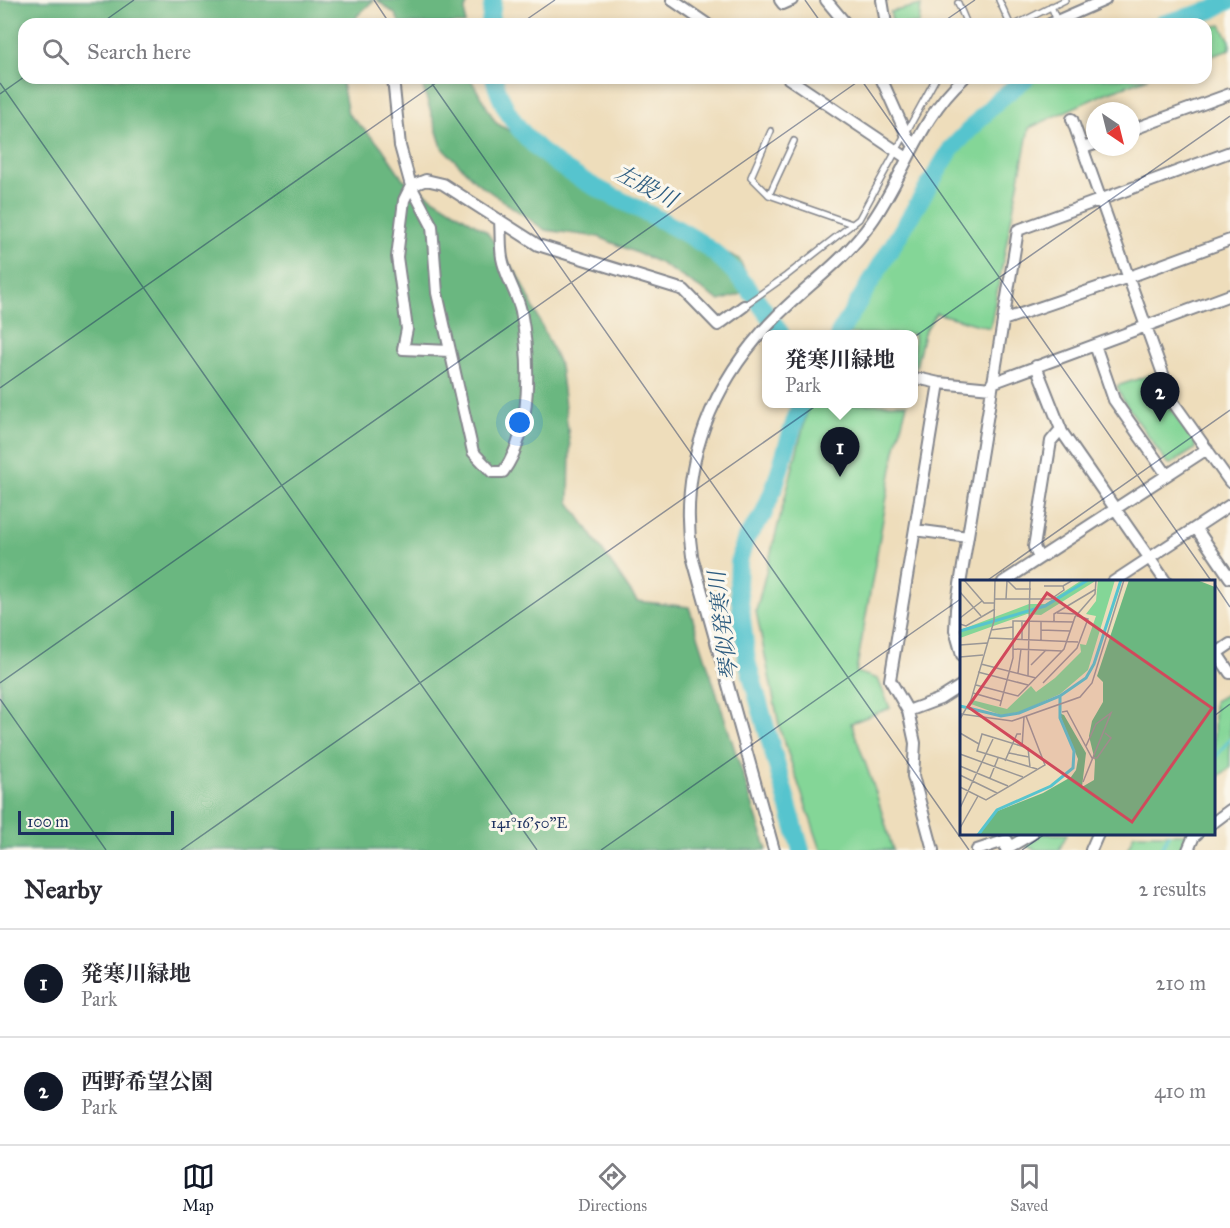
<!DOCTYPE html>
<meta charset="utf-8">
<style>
body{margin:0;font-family:"IM FELL Great Primer","Noto Serif JP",serif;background:#f2f2f3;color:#2b2b33}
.compass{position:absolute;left:1086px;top:102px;width:54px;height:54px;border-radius:50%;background:#fff;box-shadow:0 3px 9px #0003;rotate:145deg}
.scale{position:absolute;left:18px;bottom:15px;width:156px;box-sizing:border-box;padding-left:6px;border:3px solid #1b2f5e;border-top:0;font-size:16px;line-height:21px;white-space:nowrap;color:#1b2f5e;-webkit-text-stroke:4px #fbf7ec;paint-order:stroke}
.you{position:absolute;left:520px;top:423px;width:21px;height:21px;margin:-15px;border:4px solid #fff;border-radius:50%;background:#1a73e8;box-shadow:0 0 0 9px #1a73e833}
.badge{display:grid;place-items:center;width:39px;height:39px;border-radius:50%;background:#111827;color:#fff;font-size:20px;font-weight:700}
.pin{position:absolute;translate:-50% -50px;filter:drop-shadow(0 2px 3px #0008)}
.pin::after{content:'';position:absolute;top:32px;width:21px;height:18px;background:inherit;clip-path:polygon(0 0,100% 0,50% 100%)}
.popup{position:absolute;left:762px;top:330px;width:156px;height:78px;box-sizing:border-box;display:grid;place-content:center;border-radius:12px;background:#fff;filter:drop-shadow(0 2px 4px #0005);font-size:20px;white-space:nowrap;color:#7c7c81}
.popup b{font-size:22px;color:#2b2b33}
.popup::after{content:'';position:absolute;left:50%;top:100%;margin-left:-12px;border:12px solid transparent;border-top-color:#fff}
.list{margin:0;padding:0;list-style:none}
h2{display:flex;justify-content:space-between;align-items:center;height:78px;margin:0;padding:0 24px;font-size:26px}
h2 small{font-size:20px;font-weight:400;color:#7c7c81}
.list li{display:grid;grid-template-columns:39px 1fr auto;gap:18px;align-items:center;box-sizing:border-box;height:108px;padding:0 24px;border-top:2px solid #e1e1e2}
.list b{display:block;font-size:22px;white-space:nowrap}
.list p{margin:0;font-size:20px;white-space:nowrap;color:#7c7c81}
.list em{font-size:20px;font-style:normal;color:#7c7c81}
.icon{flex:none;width:33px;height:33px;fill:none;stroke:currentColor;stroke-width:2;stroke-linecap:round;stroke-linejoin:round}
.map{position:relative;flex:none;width:1230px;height:850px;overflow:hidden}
.search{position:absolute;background:#fff;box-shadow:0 3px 9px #0003;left:18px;right:18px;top:18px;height:66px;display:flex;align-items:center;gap:15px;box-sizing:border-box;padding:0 21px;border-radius:18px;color:#7c7c81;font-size:22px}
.sheet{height:294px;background:#fff}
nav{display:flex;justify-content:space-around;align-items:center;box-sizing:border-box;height:84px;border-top:2px solid #e1e1e2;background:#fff;font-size:16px;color:#7c7c81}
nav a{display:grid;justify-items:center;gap:3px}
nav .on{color:#111827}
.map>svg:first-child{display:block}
.green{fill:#84d697;stroke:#50827a;stroke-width:1.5}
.forest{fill:#6bb780;stroke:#43736f;stroke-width:1.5}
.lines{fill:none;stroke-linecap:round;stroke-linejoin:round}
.stream{stroke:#57c4ce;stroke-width:3}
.river{stroke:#57c4ce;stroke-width:18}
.lane-casing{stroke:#84868c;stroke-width:8}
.street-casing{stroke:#84868c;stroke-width:14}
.lane{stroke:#fff;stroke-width:5}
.street{stroke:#fff;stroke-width:10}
.ticks{fill:none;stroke:#1b2f5e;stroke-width:1.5;stroke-opacity:0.45}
.labels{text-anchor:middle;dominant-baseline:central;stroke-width:6;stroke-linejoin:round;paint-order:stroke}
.water-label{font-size:22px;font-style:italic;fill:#2d5c80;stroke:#fbf7ec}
.inset-river{fill:none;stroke:#57c4ce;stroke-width:3}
.inset-road{fill:none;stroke:#9a9796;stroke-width:1.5}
.view{fill:#d1495b;fill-opacity:0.15;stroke:#d1495b;stroke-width:3}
.inset-edge{fill:none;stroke:#1b2f5e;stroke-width:3}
.ticks-label{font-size:15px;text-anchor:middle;fill:#1b2f5e;stroke:#fbf7ec;stroke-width:6;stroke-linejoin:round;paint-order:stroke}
</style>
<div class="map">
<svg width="1230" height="850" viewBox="0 0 1230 850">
<rect width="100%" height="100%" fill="#fbf7ec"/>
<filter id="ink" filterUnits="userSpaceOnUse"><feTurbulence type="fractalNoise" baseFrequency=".0167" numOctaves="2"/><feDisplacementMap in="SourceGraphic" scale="12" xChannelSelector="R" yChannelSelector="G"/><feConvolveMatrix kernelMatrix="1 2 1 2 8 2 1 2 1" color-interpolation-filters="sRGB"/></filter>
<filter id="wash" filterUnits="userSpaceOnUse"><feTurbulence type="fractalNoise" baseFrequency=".008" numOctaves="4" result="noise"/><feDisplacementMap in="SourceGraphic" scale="24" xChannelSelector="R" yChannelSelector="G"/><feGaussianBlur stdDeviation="1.35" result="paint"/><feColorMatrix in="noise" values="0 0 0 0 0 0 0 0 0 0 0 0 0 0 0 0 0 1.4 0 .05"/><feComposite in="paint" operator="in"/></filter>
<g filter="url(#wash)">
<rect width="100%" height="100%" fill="#edb"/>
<!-- green -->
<path class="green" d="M921 5 919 24H893L890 12Z
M1221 25 1230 41V49L1206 57V28Z
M1033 78H1148L1106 93 1029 128 990 328 936 313 924 333 914 375V334H846L933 191 951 155Z
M1156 373 1166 403 1195 442V449L1171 464 1167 463 1123 400 1117 386Z
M809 404H907L895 451 856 672 878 679 890 708 851 723 876 793 893 850H821L780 730 756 611Z
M1230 692V768L1214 779V701Z
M1039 834H1067L1059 850H1036L1021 844Z
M1134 834H1187L1180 850H1127Z"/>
<!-- forest -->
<path class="forest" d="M0 0H374L357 16 355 24H24V78H341L348 114 381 146 403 179 486 231 521 280 560 366 570 447 569 502 637 601 689 607 767 850H0Z
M377 0H469L465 9V24H400L396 15Z
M420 78H470L496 123 576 170 625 209 684 231 739 259 754 290 720 301 660 263 599 237 545 230 476 182 442 147Z"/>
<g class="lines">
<!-- stream -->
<path class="stream" d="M1214 759 1230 739
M1161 850 1169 834"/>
<!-- river -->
<path class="river" d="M490 24 493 0
M1162 24 1212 10 1230 0
M494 78C519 175 631 195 704 245 737 268 759 302 781 334
M839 334 951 149 996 102 1026 78
M800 404 774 488 763 515 746 538 739 560 738 585 747 661 801 850"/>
</g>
</g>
<g filter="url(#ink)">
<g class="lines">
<defs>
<path id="lane" d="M999 0 1010 24
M958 3 967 24
M1051 6 1057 21
M1017 24 1065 0
M794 141 769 195 852 224
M769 195 751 177 771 131
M745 305 786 276 859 219 936 78"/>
<path id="street" d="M672 0 707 24
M780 0 783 4 792 0
M826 0 846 24
M882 0 886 24
M1050 24 1105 0
M393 78 400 146 411 186 432 226 437 293 473 452 492 472H503C533 431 530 359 521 311 517 293 505 276 502 258 500 246 501 233 500 221
M788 78 907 158
M881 78 907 136 914 146
M1072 119 1173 402 1230 482
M1131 130 1230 94
M1083 148 1095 144
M1003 320 1129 277 1230 240
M1095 345 1114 400 1167 475
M450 351 403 349 407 329 397 257 404 200 411 186 426 180 443 184 538 245 684 290 718 325 744 306
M1036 366 1062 432 1166 582
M921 379 939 383 991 388
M992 383 1230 295
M1196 528 1230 578
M915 530 968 537
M1039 558 1034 547 1051 441 1061 429
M1003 582 1207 449
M1113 582 1230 505
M1214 649 1230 673
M962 655 955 630 956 609 1018 230 1230 152
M1214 655 1230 644
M908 711 940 699 962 685
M1214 822 1230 810
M1006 849 1032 834
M774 850 692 556C678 464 712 381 777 316 808 285 845 260 871 223 904 177 920 116 964 78
M933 850 913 776 915 743 908 711 890 680 939 383
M977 850 1007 840
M1091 850 1098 834
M1188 850 1194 836 1197 834"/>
</defs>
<!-- lane casing -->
<use href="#lane" class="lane-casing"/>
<!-- street casing -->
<use href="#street" class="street-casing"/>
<!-- lane -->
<use href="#lane" class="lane"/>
<!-- street -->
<use href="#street" class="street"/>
</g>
</g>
<!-- ticks -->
<path class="ticks" d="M374 0 390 24M805 0 822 24M100 24 134 0M520 24 555 0M940 24 975 0M428 78 969 850M860 78 1212 582M0 83 537 850M0 94 24 77M0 388 443 78M985 582 1230 410M1214 583 1230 607M0 683 863 78M0 699 106 850M1214 716 1230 704M181 850 1230 116M601 850 962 598M1022 850 1045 834"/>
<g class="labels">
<!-- water labels -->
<g class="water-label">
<text transform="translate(646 186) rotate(28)">左股川</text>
<text transform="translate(723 626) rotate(-97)">琴似発寒川</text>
</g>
</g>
<!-- overview -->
<g transform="translate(960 580)">
<rect width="255" height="255" fill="#edb"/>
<path d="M122 0H137L81 35 67 34 0 58V50L69 24H85ZM138 0H155L128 90 100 114 60 132 41 135 11 124 12 120 47 129 71 106 76 112 95 98 121 72 120 64 126 65 136 36 126 34 136 21Z" fill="#84d697"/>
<path d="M169 0H237L255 7V255H18L35 232 83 213 111 197 116 190 118 179 99 133 104 135 126 173 122 207 134 200 135 181 129 156 132 141 143 122V102L137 96Z" fill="#6bb780"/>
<path class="inset-river" d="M0 51 85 26 128 0M0 126 41 136 59 133 100 116 126 98 134 84 161 0M18 255 37 230 91 206 113 188 114 171 100 138V116"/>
<path class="inset-road" d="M4 0 24 23H34M47 0 56 9H71M84 6H103L113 0M0 12 21 36M35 19H91L104 10 103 6M46 19 47 1M97 33 117 34M0 38 22 21M94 41V34L136 9M0 44 6 46 35 29M31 50 53 47M81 50 110 51M29 58 118 62M62 60V41M81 60V41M0 65 27 63M53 69 102 71M0 77 23 75M21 84 76 98M71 85 86 70M18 92 68 105M58 93 61 69M68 96 70 0M83 103 117 68 128 39 117 36M16 105 58 116 104 69 115 37 135 14 136 0M13 113 41 121M40 126 53 78V41L114 42M102 132 107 131 132 178H137L151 158 145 153M1 134 52 141 120 117 132 103 164 0M0 139 11 120 34 41 35 0M0 153 19 164M62 167 64 137M49 173 69 177M0 174 63 197M45 181 57 154H61M0 186 48 206M70 187 68 168 22 154 17 171 77 189M0 195 37 213M30 198 38 178M123 202 151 133 136 144 126 166M0 207 26 220 85 185 66 136M0 228 33 159M0 248 18 216"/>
<path class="view" d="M87 13 252 128 172 242 8 127Z"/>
<rect width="255" height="255" class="inset-edge"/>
</g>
<g class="ticks-label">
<text x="529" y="828">141°16'50"E</text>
</g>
</svg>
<svg class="compass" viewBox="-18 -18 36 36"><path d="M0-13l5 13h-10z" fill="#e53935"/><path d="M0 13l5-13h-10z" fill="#7c7c81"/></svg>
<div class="scale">100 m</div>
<div class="you"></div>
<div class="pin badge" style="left:840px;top:477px">1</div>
<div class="popup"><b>発寒川緑地</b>Park</div>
<div class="pin badge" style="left:1160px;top:422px">2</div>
<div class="search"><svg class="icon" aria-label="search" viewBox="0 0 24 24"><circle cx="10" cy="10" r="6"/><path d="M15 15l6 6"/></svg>Search here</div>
</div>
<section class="sheet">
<h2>Nearby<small>2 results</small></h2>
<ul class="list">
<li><span class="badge">1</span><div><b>発寒川緑地</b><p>Park</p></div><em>210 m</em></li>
<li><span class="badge">2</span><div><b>西野希望公園</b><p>Park</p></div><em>410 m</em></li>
</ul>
</section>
<nav>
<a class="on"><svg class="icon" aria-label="map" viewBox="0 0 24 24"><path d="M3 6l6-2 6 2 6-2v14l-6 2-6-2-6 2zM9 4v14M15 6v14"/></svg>Map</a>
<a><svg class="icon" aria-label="directions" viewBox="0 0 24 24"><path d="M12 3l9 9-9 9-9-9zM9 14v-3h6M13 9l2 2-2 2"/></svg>Directions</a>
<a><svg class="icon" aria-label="saved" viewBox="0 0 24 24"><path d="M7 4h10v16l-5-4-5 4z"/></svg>Saved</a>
</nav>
